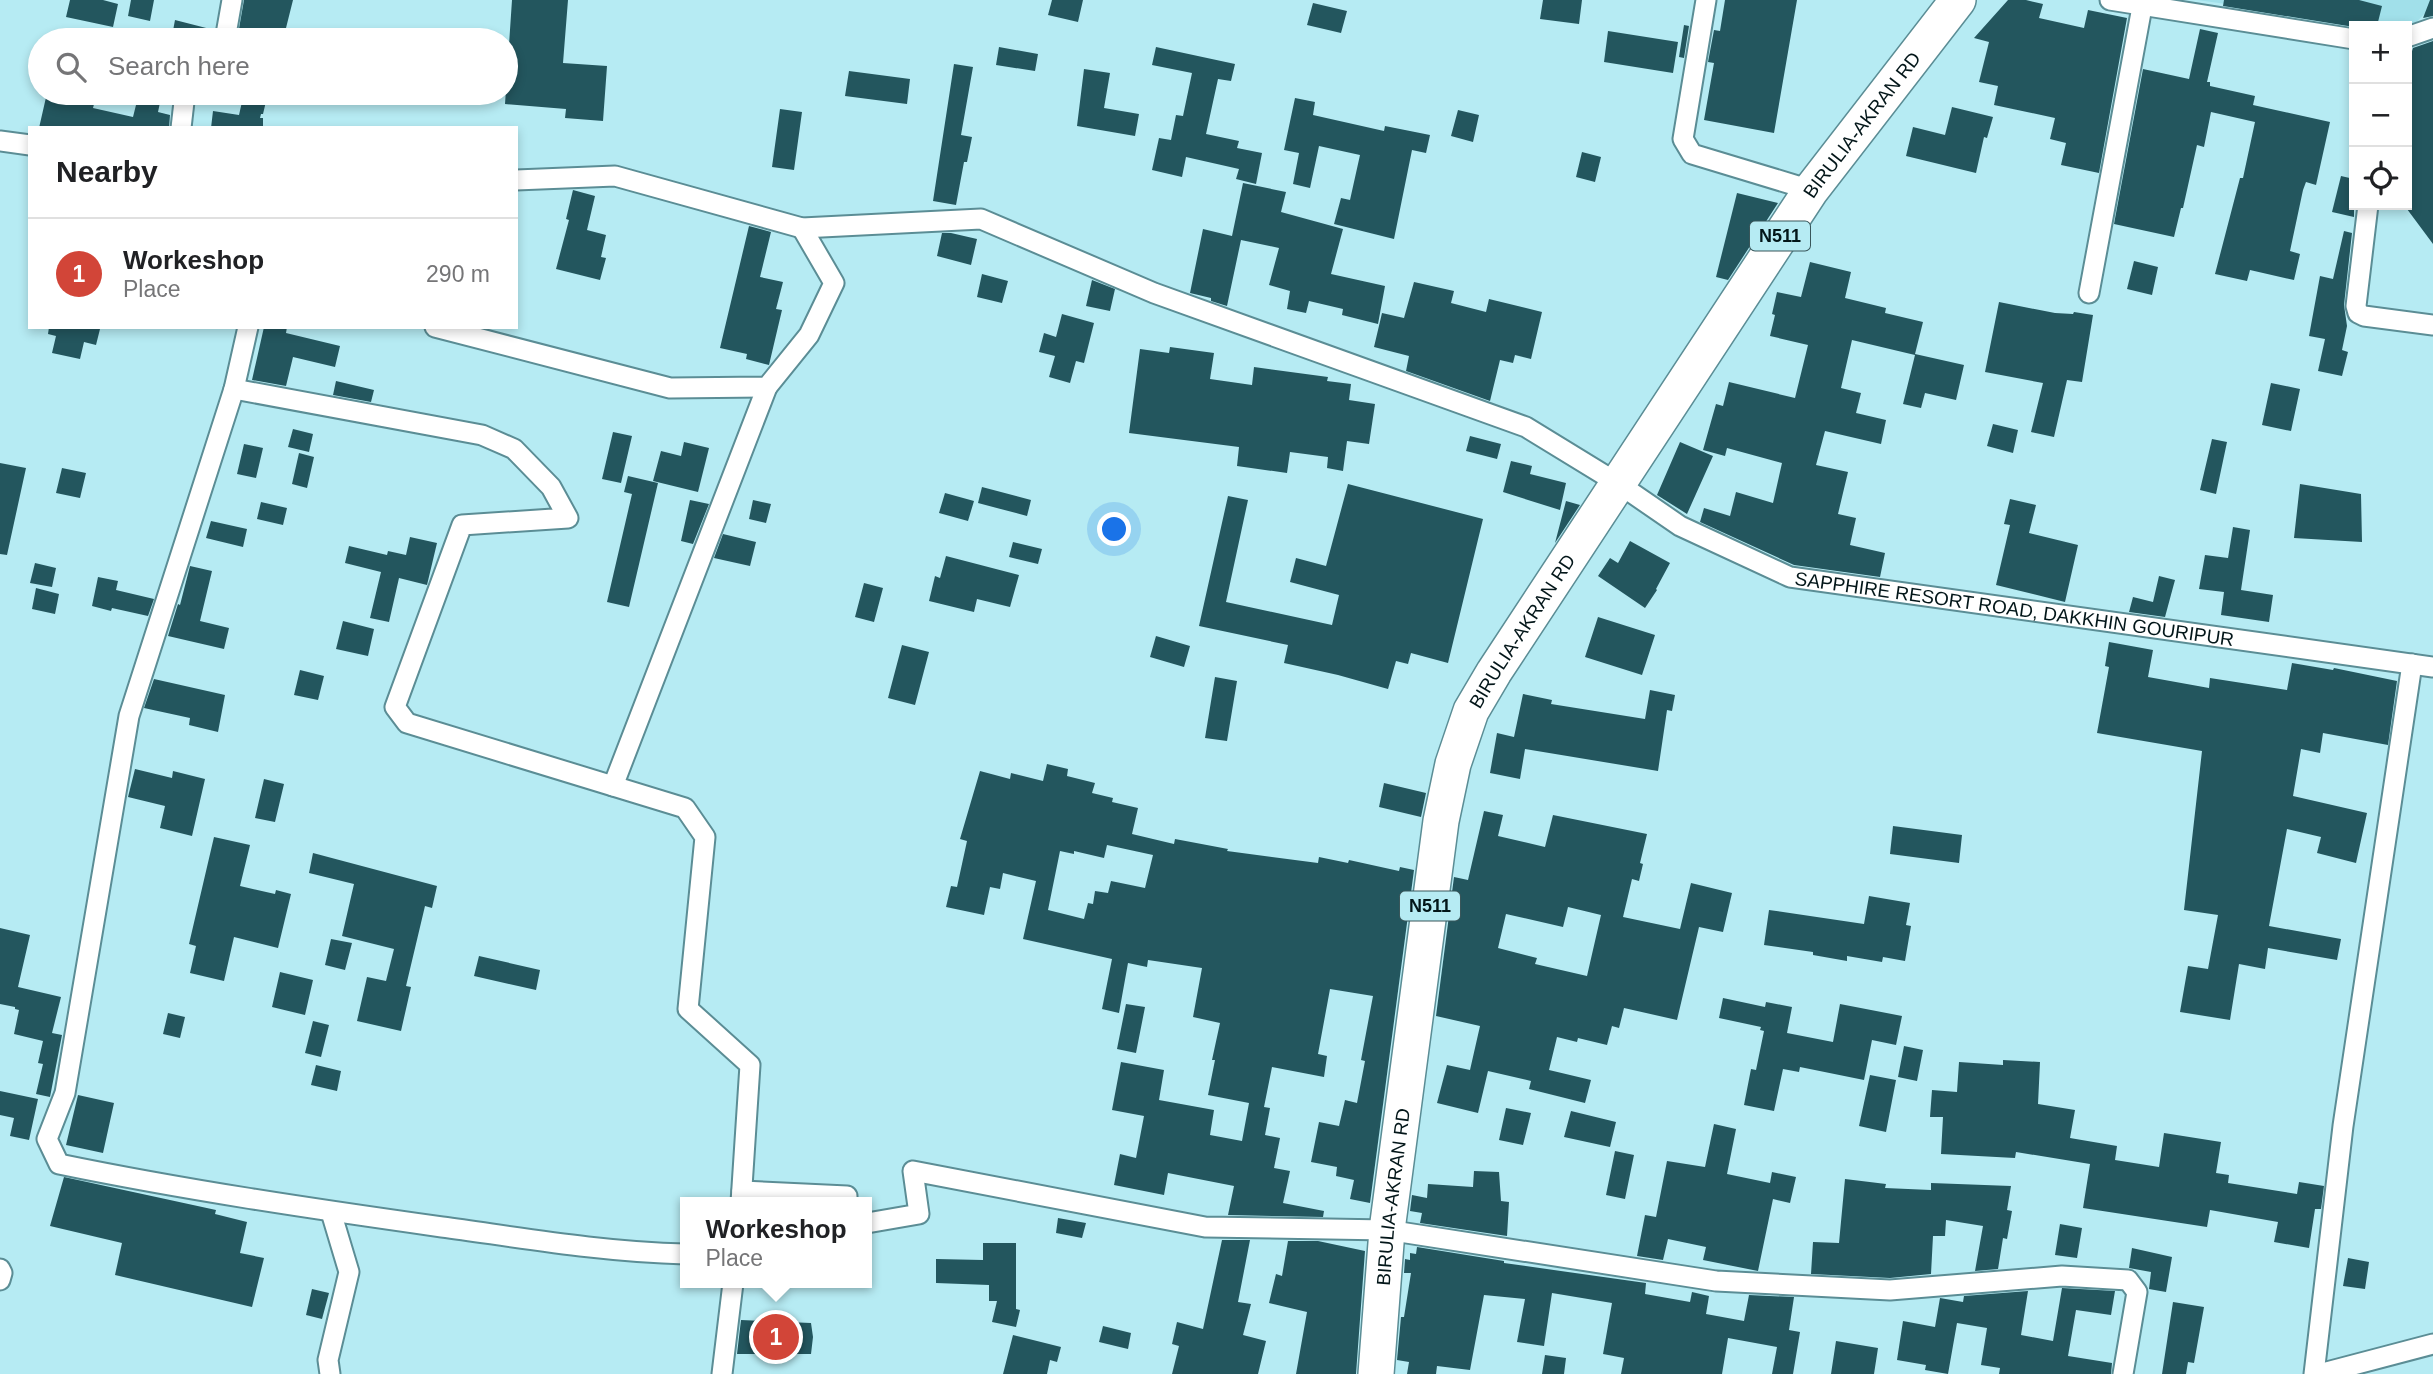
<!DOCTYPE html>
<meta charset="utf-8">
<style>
body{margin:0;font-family:Arial,sans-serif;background:#f2f2f2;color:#202124}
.controls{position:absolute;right:21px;top:21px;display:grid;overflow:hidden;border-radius:0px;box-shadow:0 4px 10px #0003}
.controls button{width:63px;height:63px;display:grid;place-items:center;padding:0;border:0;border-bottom:2px solid #e0e0e0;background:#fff;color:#202124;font:35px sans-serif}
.you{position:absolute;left:1115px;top:530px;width:24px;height:24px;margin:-18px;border:5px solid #fff;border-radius:50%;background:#1a73e8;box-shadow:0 0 0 10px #1a73e833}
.badge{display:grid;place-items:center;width:46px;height:46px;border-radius:50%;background:#d24538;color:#fff;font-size:23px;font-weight:700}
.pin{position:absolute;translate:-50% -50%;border:4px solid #fff;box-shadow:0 2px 7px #0006}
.popup{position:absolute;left:680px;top:1197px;width:192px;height:91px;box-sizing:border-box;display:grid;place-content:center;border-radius:0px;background:#fff;filter:drop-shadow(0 2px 5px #0005);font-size:23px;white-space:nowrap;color:#757577}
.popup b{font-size:26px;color:#202124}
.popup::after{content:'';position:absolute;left:50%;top:100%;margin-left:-14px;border:14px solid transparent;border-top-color:#fff}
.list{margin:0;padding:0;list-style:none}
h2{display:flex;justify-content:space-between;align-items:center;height:91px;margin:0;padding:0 28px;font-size:30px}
h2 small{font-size:23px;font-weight:400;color:#757577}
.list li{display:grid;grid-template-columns:46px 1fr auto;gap:21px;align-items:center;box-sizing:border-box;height:112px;padding:0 28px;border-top:2px solid #e0e0e0}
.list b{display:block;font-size:26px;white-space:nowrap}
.list p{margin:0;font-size:23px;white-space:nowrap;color:#757577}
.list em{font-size:23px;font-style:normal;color:#757577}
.icon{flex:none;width:38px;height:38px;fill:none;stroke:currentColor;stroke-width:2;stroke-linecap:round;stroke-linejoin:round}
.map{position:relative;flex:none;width:2433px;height:1374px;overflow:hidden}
.search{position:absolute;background:#fff;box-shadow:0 4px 10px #0003;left:28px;top:28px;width:490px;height:77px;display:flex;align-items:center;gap:18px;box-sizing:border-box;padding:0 24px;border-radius:38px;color:#757577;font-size:26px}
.panel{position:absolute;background:#fff;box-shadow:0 4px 10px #0003;left:28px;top:126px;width:490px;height:203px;border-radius:0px}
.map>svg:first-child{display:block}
.built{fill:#a1e0ea}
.building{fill:#23565e;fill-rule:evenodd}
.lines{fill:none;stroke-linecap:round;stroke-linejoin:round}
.street-casing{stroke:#5b8d95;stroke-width:23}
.highway-casing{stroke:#5b8d95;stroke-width:38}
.street{stroke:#fff;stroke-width:19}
.highway{stroke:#fff;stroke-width:35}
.labels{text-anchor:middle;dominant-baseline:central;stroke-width:7;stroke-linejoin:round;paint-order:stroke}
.shield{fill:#b6ebf3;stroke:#39565a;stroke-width:2}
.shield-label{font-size:18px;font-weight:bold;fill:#031619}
.street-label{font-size:19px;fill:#031619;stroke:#b6ebf3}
</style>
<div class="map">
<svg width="2433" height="1374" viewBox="0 0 2433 1374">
<rect width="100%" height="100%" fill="#b6ebf3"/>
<!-- built -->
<path class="built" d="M2197 0H2433L2426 12 2410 29H2407V26H2387Z"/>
<!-- building -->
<path class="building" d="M70 0H103L118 4 113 27 66 17Z
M131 0H154L150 21 128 16Z
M293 0 283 40H237L244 0Z
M512 0H568L563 63 607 66 603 121 565 118 566 109 505 104Z
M1052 0H1083L1078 22 1048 15Z
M1543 0H1582L1579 24 1540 19Z
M1725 0H1797L1774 133 1704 120 1714 63 1708 62 1714 30 1720 31Z
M2008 0H2026L2043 4 2039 18 2084 28 2088 10 2127 18 2099 173 2061 165 2066 143 2050 139 2055 118 1994 105 1998 86 1979 82 1989 42 1974 38Z
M2224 0H2359L2382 6 2377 26 2354 27 2223 6Z
M2430 0H2433V16L2423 18Z
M1313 3 1347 11 1341 33 1307 25Z
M175 20 214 30 213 40H190L172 36Z
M1684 25 1689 26 1684 58 1679 57Z
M2200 29 2218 33 2207 82H2210V86L2255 96 2253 105 2330 122 2316 185 2306 182 2303 190 2290 251 2300 254 2294 280 2250 270 2247 281 2215 274 2240 178H2243L2255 122 2211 112 2204 147 2197 145 2183 208H2181L2174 237 2114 224 2143 69 2189 79Z
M1608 31 1678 42 1673 73 1604 62Z
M2433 41V244L2407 209V67L2413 48Z
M999 47 1038 54 1035 71 996 65Z
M1156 47 1235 64 1231 81 1218 79 1206 134 1239 141 1237 148 1262 153 1256 184 1236 179 1239 169 1186 157 1182 177 1152 170 1159 138 1171 140 1176 115 1183 116 1192 73 1152 65Z
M954 64 973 67 961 135 972 137 967 162H964L956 205 933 201Z
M1084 69 1110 73 1104 108 1139 114 1135 136 1077 126Z
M849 71 910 79 907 104 845 96Z
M47 93H97L93 108 133 117 139 93H162L158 112 170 115 169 128H39Z
M244 93H268L263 114H261L260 118H263V128H211L213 111 239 115Z
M1295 98 1315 102 1313 115 1384 131 1385 126 1430 135 1426 153 1412 150 1394 239 1334 224 1341 198 1350 200 1360 155 1319 146 1310 188 1293 184 1299 153 1284 150Z
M1952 107 1993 117 1987 138 1984 137 1976 173 1906 156 1913 127 1945 135Z
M780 109 802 112 794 170 772 167Z
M1458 110 1479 115 1473 142 1451 136Z
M1582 152 1601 157 1595 182 1576 177Z
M2341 176 2354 179V217L2332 212Z
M1243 183 1286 192 1281 212 1343 229 1331 274 1385 286 1378 324 1342 315 1343 309 1309 301 1306 313 1287 309 1290 291 1269 285 1279 248 1241 240 1227 306 1211 301V298L1190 293 1203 229 1232 236Z
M573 190 595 196 587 230 606 235 601 257 606 258 600 280 556 269 569 220 566 219Z
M1737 193 1778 203 1728 280 1716 277Z
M749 226 771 232 760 277 783 282 776 309 782 310 769 365 746 359 747 354 720 348Z
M2344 231 2352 233 2344 305 2347 326 2342 350 2348 352 2342 376 2318 371 2325 339 2309 336 2320 276 2333 279Z
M942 233H951L977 239 971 265 937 256Z
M2134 261 2158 267 2152 295 2127 289Z
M1810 262 1851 272 1845 298 1886 308 1885 313 1923 322 1915 354 1964 365 1956 400 1925 393 1921 408 1903 404 1915 355 1852 340 1841 388 1861 393 1856 413 1886 420 1881 444 1825 431 1816 465 1848 472 1838 514 1856 518 1850 545 1885 553 1880 577 1794 565 1700 522 1704 508 1730 516 1736 492 1773 503 1782 463 1727 448 1725 456 1703 450 1716 404 1723 406 1729 382 1795 398 1808 345 1770 336 1775 315 1772 314 1777 292 1801 297Z
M982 274 1008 281 1002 303 977 297Z
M1092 280 1115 289 1110 311 1086 306Z
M1414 282 1454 291 1451 303 1486 312 1489 299 1542 312 1531 359 1515 355 1513 363 1500 360 1490 401 1406 371 1409 356 1374 347 1382 313 1404 318Z
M1999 302 2055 313 2073 314 2074 312 2093 315 2082 382 2067 380 2054 437 2031 432 2043 383 1985 372Z
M1062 314 1094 323 1084 363 1076 361 1070 383 1049 377 1055 356 1039 352 1044 333 1056 337Z
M49 327H90L100 329 96 345 84 342 80 359 52 353 56 336 48 334Z
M264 327H287L286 333 340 346 335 367 293 357 286 386 252 380Z
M1170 347 1214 353 1210 379 1252 385 1254 367 1328 377 1327 381 1351 384 1349 400 1375 404 1369 444 1347 441 1343 471 1327 468 1328 457 1290 452 1287 473 1237 466 1239 447 1129 433 1140 349 1169 353Z
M336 381 374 390 371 402 333 395Z
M2271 383 2300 389 2291 431 2262 425Z
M1993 424 2018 430 2013 453 1987 446Z
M293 429 313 434 309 452 288 447Z
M613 432 632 436 621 483 602 479Z
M1470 436 1501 444 1497 459 1466 451Z
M2212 439 2227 442 2216 494 2200 490Z
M684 442 709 448 698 492 653 481 661 451 681 456Z
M1680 442 1713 456 1687 514 1657 495Z
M244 444 263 448 256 478 237 474Z
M299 453 314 457 307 488 292 484Z
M1511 461 1532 466 1530 474 1566 483 1560 510 1503 492Z
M0 463 26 468 7 555 0 554Z
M62 468 86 473 80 498 56 493Z
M628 476 658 483 629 607 607 602 632 494 624 492Z
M1348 484 1483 519 1448 663 1411 653 1408 664 1396 661 1388 689 1338 675 1284 663 1288 645 1199 626 1228 496 1248 500 1226 602 1332 625 1339 595 1290 582 1296 558 1326 566Z
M2300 484 2361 494 2362 542 2294 538Z
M982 487 1031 500 1027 516 978 503Z
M945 493 974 501 968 521 939 513Z
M2010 499 2036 505 2029 533 2078 545 2065 602 1996 585 2010 525 2004 524Z
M690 500 709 504 693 544 681 541Z
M753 500 771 504 766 523 749 519Z
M1566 501 1580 505 1555 543Z
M261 502 287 508 283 525 257 519Z
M211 521 247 529 243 547 206 538Z
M2233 527 2250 530 2241 590 2273 595 2269 622 2221 615 2224 592 2199 589 2205 555 2228 558Z
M723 534 756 542 750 566 714 558Z
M410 537 437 543 427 585 399 578 389 622 370 618 381 572 345 563 349 546 387 555 388 551 406 555Z
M1630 541 1670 563 1656 589 1657 590 1645 608 1598 576 1610 558 1618 563Z
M1013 542 1042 549 1038 564 1009 557Z
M946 556 1019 575 1010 607 977 599 974 612 929 601 935 576 940 578Z
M35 563 56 568 52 587 30 583Z
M190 566 212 571 200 621 229 628 224 649 168 636 178 604 180 605Z
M2159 576 2175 580 2165 617 2129 612 2133 597 2153 602Z
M98 577 118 581 116 590 154 599 148 616 112 608 111 611 92 606Z
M864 583 883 588 874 622 855 617Z
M36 588 59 594 55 614 32 609Z
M1598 617 1655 635 1642 675 1585 657Z
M343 621 374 629 368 656 336 649Z
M1156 636 1190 646 1184 667 1150 657Z
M2109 642 2153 650 2148 677 2209 688 2210 678 2287 690 2292 663 2333 670 2334 668 2397 681 2388 745 2323 733 2320 753 2301 749 2293 796 2367 813 2356 863 2317 853 2321 837 2287 829 2269 926 2341 939 2337 960 2268 948 2265 969 2239 964 2230 1020 2180 1012 2188 966 2208 969 2218 915 2184 910 2202 751 2097 733 2109 667 2105 666Z
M902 645 929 652 915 705 888 698Z
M300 670 324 676 318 700 294 695Z
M1215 677 1237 681 1227 741 1205 738Z
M154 679 225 695 218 732 189 725 190 718 144 708Z
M1650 690 1675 695 1672 711 1667 710 1658 771 1525 749 1520 779 1490 773 1497 733 1514 737 1523 694 1552 700 1551 704 1645 719Z
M1047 764 1068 769 1067 776 1095 783 1092 793 1113 798 1112 802 1138 808 1132 834 1174 844 1175 839 1228 849 1227 851 1318 863 1319 857 1348 863 1349 860 1399 871 1400 867 1414 870 1370 1203 1350 1199 1354 1180 1336 1176 1337 1167 1311 1162 1319 1122 1339 1126 1345 1100 1357 1103 1365 1061 1361 1060 1373 996 1330 989 1318 1054 1327 1056 1324 1077 1272 1067 1264 1107 1270 1108 1265 1135 1280 1138 1274 1168 1290 1171 1283 1203 1324 1211 1323 1217 1228 1215 1234 1186 1168 1173 1164 1195 1114 1185 1120 1154 1136 1158 1144 1116 1112 1110 1121 1062 1164 1070 1159 1100 1214 1110 1210 1135 1242 1141 1249 1103 1208 1095 1215 1060H1212L1220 1023 1193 1017 1202 968 1148 960 1147 967 1128 963 1119 1013 1102 1009 1112 959 1023 939 1036 881 1003 873 1000 889 990 887 984 915 946 907 951 886 957 887 967 841 960 839 980 771 1010 779 1011 773 1043 781ZM1107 845 1153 855 1145 888 1111 881 1108 893 1095 891 1093 904 1088 903 1084 919 1048 910 1060 851 1074 854V851L1104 858Z
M135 769 172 778 173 771 205 779 192 836 160 828 165 806 128 797Z
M264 779 284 784 275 822 255 818Z
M1384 783 1426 793 1421 817 1379 807Z
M1484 811 1503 815 1498 836 1545 847 1553 815 1647 834 1640 863 1643 864 1639 881 1632 879 1623 917 1680 929 1691 883 1732 893 1723 932 1699 927 1677 1020 1624 1008 1619 1028 1612 1026 1607 1045 1578 1038 1577 1042 1557 1037 1549 1070 1591 1080 1585 1103 1529 1089 1531 1081 1488 1071 1478 1113 1437 1103 1447 1065 1470 1070 1480 1026 1436 1016 1454 877 1468 880ZM1568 907 1601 915 1587 976 1535 964 1537 958 1498 948 1506 914 1563 927Z
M1893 826 1962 835 1959 863 1890 854Z
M214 837 250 845 240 886 275 894 276 890 291 894 278 948 234 937 224 981 190 973 196 946 189 944Z
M313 853 437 886 432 908 425 906 406 986 411 987 401 1031 357 1021 367 977 386 981 394 949 342 936 354 884 309 873Z
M1869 896 1910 903 1906 925 1911 926 1905 961 1883 957 1882 962 1847 956V961L1813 955V952L1764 945 1769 910 1864 924Z
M0 928 30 935 18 987 61 997 52 1033 62 1035 50 1097 36 1094 43 1064 38 1063 43 1041 14 1034 19 1010 15 1009V1007L0 1004Z
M331 939 352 943 345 970 325 965Z
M479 956 540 970 536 990 474 976Z
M280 972 313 980 305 1015 272 1007Z
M1723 998 1765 1007 1766 1002 1792 1007 1787 1033 1833 1042 1840 1004 1902 1016 1896 1045 1872 1040 1864 1080 1800 1067 1799 1072 1783 1069 1774 1111 1744 1105 1751 1069 1756 1070 1764 1031 1760 1030 1761 1027 1719 1018Z
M1126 1004 1145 1007 1136 1053 1117 1049Z
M168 1013 185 1017 180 1038 163 1034Z
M313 1021 329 1025 321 1057 305 1053Z
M1904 1046 1923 1050 1917 1081 1898 1077Z
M2003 1060 2040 1062 2038 1104 2075 1110 2070 1138 2117 1146 2115 1160 2159 1167 2164 1133 2221 1142 2216 1173 2229 1175 2228 1183 2297 1194 2299 1182 2324 1186 2321 1209H2315L2309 1248 2274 1242 2278 1222 2210 1210 2207 1227 2083 1208 2090 1164 2016 1152 2015 1158 1941 1154 1943 1117H1930L1932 1090 1957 1092 1959 1062 2003 1065Z
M316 1065 341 1071 337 1091 311 1085Z
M1870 1075 1896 1080 1886 1132 1859 1126Z
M0 1091 38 1099 29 1140 10 1136 14 1118 0 1115Z
M78 1095 114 1103 103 1153 66 1145Z
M1506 1108 1531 1113 1523 1145 1499 1140Z
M1571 1111 1616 1122 1610 1147 1564 1137Z
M1714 1124 1736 1129 1727 1174 1770 1183 1772 1172 1796 1177 1790 1203 1773 1199 1758 1271 1703 1260 1706 1247 1668 1239 1663 1260 1637 1256 1645 1215 1656 1217 1667 1161 1705 1167Z
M1615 1151 1634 1155 1625 1199 1606 1195Z
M1474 1171 1499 1172 1501 1201 1509 1202 1507 1236 1420 1223 1422 1213 1410 1211 1412 1195 1427 1198 1428 1184 1473 1187Z
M64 1177 216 1210 215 1214 247 1222 240 1253 264 1258 252 1307 115 1275 122 1243 50 1226Z
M1845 1179 1886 1184 1885 1188 1931 1190V1183L2011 1186 2007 1210 2012 1211 2007 1239 2003 1238 1998 1269 1975 1271 1983 1226 1946 1220 1945 1236H1933L1931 1274 1890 1278 1811 1274 1813 1242 1839 1243Z
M1058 1218 1086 1223 1082 1238 1056 1233Z
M2060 1224 2082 1228 2077 1258 2055 1255Z
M1222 1240H1250L1238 1302 1251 1304 1243 1335 1266 1341 1258 1374H1172L1179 1346 1172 1344 1177 1322 1203 1329Z
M1288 1241H1318L1365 1251 1356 1374H1296L1307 1312 1269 1303 1276 1274 1282 1276Z
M983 1243H1016V1309L1020 1310 1016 1327 992 1322 997 1301H989V1285L936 1283V1259L983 1260Z
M1417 1247 1504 1261V1263L1646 1283 1645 1294 1690 1302 1692 1292 1709 1296 1706 1314 1744 1321 1749 1295 1794 1297 1789 1330 1800 1332 1793 1374H1772L1777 1347 1728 1338 1722 1374H1621L1624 1358 1603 1354 1612 1303 1552 1293 1544 1346 1517 1342 1525 1299 1484 1295 1470 1370 1437 1366 1436 1374H1407L1409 1362 1397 1360 1401 1317H1404L1411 1273H1404L1405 1259 1410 1260V1253L1416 1254Z
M2132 1248 2172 1257 2166 1292 2149 1289 2151 1272 2129 1268Z
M2348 1258 2369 1262 2365 1289 2343 1286Z
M2062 1288 2115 1291 2111 1315 2076 1310 2068 1356 2112 1363 2111 1374H1999L2000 1368 1981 1365 1987 1328 1957 1323 1948 1374 1925 1370 1926 1365 1897 1360 1903 1321 1935 1327 1940 1298 1963 1302 1964 1296 2028 1291 2021 1335 2053 1341Z
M312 1289 329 1293 322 1319 306 1315Z
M2173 1302 2204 1307 2194 1363 2188 1362 2186 1374H2162Z
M741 1320 811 1323 813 1337 811 1354H737Z
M1103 1326 1131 1333 1128 1349 1099 1342Z
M1013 1335 1061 1347 1057 1362 1050 1360 1047 1374H1003Z
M1836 1341 1878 1348 1874 1374H1831Z
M1545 1355 1566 1358 1564 1374H1542Z"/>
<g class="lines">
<defs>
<g id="street">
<path d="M1706 0 1683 139 1692 154 1811 190"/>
<path d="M2110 0 2354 39"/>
<path d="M2407 37 2433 28"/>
<path d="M225 40 232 0"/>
<path d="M181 128 185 93"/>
<path d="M0 141 30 145"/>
<path id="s1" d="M516 180 615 176 802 228 981 219 1154 293 1526 427 1619 484 1680 526 1790 577 2433 667"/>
<path d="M2368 205 2356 306 2358 313 2364 316 2433 325"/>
<path d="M2089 293 2142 7"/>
<path d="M248 327 234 389 129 716 65 1093 47 1139 59 1164C185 1190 314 1209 442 1227 523 1238 603 1252 685 1254"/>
<path d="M435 327 670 388 767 387 809 335 834 283 802 228"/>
<path d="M234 389 482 435 514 449 551 487 568 518 462 525 395 707 407 723 685 808 705 837 688 1009 750 1065 741 1202"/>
<path d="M613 786 767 387"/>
<path d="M742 1191 847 1196V1202"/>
<path d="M867 1223 919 1214 913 1171 1205 1227 1387 1230 1716 1281 1890 1290 2062 1276 2128 1280 2137 1292 2123 1374"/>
<path d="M0 1269 2 1273 0 1280"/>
<path d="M330 1374 328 1360 349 1272 331 1212"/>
<path d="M722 1374 733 1283"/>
<path d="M2314 1374 2343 1126 2412 664"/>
<path d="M2319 1374 2433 1344"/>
</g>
<g id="highway">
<path id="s2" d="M1376 1374 1387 1230 1441 821 1453 764 1471 711 1494 672 1811 190 1958 0"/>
</g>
</defs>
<!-- street casing -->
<use href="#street" class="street-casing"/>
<!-- highway casing -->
<use href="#highway" class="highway-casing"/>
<!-- street -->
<use href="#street" class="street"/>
<!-- highway -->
<use href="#highway" class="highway"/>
</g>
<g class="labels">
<!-- shield labels -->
<g class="shield">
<rect x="1750" y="221.5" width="60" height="29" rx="5"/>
<rect x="1400" y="891.5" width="60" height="29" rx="5"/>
</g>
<g class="shield-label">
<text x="1780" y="236">N511</text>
<text x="1430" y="906">N511</text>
</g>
<!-- street labels -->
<g class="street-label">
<text stroke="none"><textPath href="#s2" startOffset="1376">BIRULIA-AKRAN RD</textPath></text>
<text stroke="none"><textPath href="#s1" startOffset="1587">SAPPHIRE RESORT ROAD, DAKKHIN GOURIPUR</textPath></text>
<text stroke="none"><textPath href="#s2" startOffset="766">BIRULIA-AKRAN RD</textPath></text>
<text stroke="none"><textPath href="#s2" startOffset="178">BIRULIA-AKRAN RD</textPath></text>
</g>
</g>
</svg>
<div class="controls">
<button>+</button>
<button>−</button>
<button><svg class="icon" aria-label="locate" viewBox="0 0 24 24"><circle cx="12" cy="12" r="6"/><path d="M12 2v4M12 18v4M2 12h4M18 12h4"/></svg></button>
</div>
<div class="you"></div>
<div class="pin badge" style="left:776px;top:1337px">1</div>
<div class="popup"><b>Workeshop</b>Place</div>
<div class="search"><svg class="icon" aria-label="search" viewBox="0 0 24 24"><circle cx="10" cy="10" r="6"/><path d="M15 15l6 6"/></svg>Search here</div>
<section class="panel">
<h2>Nearby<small></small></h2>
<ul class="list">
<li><span class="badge">1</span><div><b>Workeshop</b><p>Place</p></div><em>290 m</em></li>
</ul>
</section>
</div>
